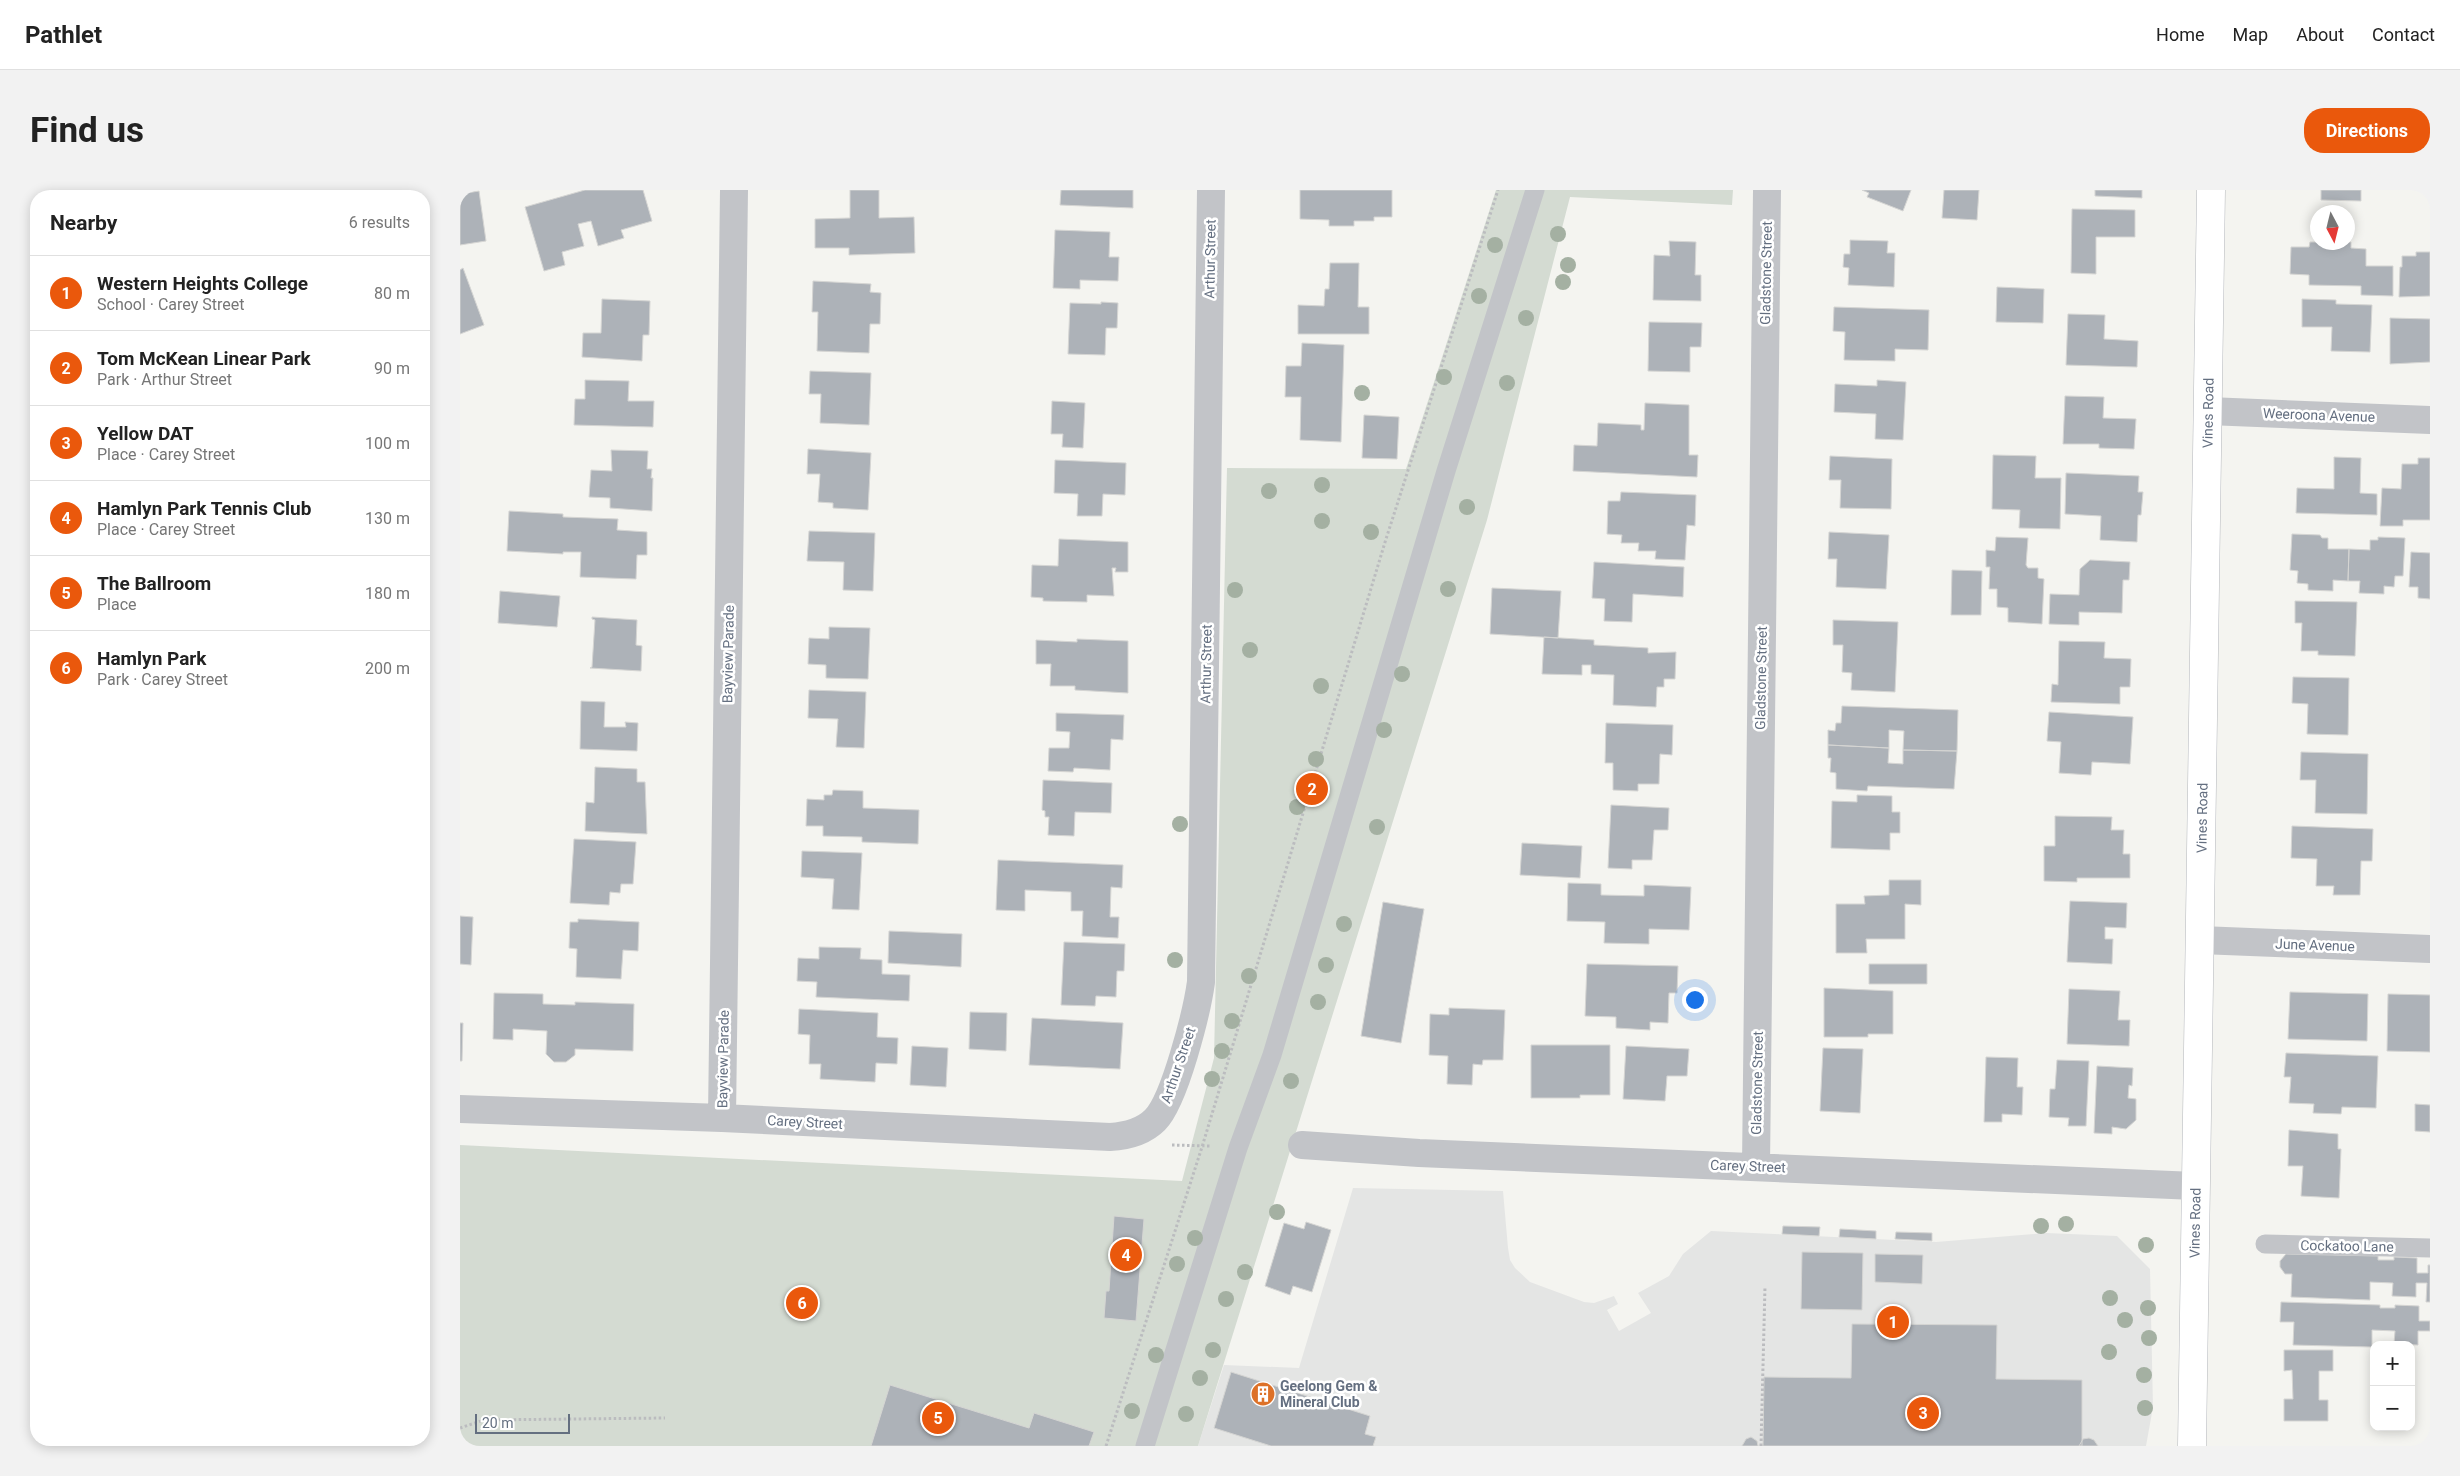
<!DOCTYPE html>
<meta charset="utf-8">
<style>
body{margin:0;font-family:Roboto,sans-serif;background:#f2f2f2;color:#222}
.controls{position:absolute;right:15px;bottom:15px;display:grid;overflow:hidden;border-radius:10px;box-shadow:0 2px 12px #0003}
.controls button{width:45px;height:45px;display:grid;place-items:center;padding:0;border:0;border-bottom:1px solid #e0e0e0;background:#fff;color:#222;font:25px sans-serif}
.compass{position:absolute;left:1850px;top:15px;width:45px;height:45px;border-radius:50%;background:#fff;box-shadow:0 2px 12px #0003;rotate:173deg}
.scale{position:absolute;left:15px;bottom:12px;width:95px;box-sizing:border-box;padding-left:5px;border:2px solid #646f80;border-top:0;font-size:14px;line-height:18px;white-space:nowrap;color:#646f80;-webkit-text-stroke:4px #fff;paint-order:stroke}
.you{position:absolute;left:1234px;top:809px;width:18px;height:18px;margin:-12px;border:4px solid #fff;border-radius:50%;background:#1a73e8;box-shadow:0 0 0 8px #1a73e833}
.badge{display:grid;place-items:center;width:32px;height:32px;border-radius:50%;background:#ea580c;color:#fff;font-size:16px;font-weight:700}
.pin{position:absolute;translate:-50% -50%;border:2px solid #fff;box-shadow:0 1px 5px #0006}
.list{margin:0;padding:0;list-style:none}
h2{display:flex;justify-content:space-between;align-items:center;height:65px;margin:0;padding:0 20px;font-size:21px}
h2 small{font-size:16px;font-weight:400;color:#767676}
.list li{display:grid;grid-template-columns:32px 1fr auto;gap:15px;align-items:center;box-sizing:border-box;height:75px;padding:0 20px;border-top:1px solid #e0e0e0}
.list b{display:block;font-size:19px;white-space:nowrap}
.list p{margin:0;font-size:16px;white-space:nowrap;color:#767676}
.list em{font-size:16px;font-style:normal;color:#767676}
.map{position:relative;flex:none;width:1970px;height:1256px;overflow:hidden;border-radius:20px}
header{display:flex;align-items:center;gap:30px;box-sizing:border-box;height:70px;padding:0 25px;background:#fff;border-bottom:1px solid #e0e0e0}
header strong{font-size:24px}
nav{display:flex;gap:28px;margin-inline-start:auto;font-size:18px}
.intro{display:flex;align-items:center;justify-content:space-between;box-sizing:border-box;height:120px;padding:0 30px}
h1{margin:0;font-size:35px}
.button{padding:12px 22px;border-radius:20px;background:#ea580c;color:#fff;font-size:18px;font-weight:700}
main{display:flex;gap:30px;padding:0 30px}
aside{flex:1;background:#fff;border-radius:20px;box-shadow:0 2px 12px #0003}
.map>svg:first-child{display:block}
.built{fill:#e4e5e4}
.green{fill:#d4dbd2}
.building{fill:#adb2b8;stroke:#d5d5d3}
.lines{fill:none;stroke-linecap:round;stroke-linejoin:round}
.secondary-casing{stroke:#b4b7bc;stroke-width:29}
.path{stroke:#bbbcbf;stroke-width:3;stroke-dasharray:2.5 2.5;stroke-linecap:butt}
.lane{stroke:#c2c4c8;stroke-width:19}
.street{stroke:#c2c4c8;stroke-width:28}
.secondary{stroke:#fff;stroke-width:28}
.tree{fill:#a4b0a2}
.labels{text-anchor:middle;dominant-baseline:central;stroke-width:5;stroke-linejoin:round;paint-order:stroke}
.street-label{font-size:14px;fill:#646f80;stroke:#fff}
.poi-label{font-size:14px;font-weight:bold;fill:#646f80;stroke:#fff;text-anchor:start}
</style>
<header>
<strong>Pathlet</strong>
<nav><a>Home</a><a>Map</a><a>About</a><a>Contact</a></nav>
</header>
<div class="intro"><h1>Find us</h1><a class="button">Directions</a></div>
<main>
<aside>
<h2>Nearby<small>6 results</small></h2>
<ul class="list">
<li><span class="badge">1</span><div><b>Western Heights College</b><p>School · Carey Street</p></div><em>80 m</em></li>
<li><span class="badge">2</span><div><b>Tom McKean Linear Park</b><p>Park · Arthur Street</p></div><em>90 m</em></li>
<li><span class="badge">3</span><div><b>Yellow DAT</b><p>Place · Carey Street</p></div><em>100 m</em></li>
<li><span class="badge">4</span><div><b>Hamlyn Park Tennis Club</b><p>Place · Carey Street</p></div><em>130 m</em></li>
<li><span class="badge">5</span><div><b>The Ballroom</b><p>Place</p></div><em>180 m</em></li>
<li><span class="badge">6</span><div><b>Hamlyn Park</b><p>Park · Carey Street</p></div><em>200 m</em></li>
</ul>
</aside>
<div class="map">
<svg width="1970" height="1256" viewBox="0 0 1970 1256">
<rect width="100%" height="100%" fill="#f4f4f0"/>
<!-- built -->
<path class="built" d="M893 998 1043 1001 1048 1058 1050 1070 1055 1078 1070 1092 1124 1112 1134 1113 1154 1106 1158 1114 1147 1120 1159 1141 1191 1123 1178 1103 1209 1086 1223 1064 1251 1041 1476 1052 1586 1043 1657 1046 1690 1079 1693 1217 1686 1256H738L764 1175 839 1178Z"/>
<!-- green -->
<path class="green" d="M1036 0H1273L1272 15 1110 7 1027 330 738 1256H0V955L722 991 754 868 767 278 946 279Z"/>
<!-- building -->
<path class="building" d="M125 0H183L192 31 161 40 164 48 138 56 131 31 118 34 124 56 102 62 105 75 84 81 65 17Z
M390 0H419V28L454 27 455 63 389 65V58H355V29L390 28Z
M601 0H673V18L600 15Z
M840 0H932V27H914V31H894V36H869V30L840 29Z
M1402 0H1451L1443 21 1407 7 1409 3Z
M1484 0H1519L1517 30 1482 28Z
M1635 0H1682V8L1635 6Z
M1861 0H1901V11L1861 10Z
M19 1 26 51 0 55V4Z
M1612 19 1675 20V47H1636V84L1611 83Z
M595 40 650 42 649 67H659L658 91 620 90V99L593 98Z
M1390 50 1428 51 1427 63H1435L1434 97 1388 95 1389 78 1383 77 1384 64H1390Z
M1209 51 1236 52 1235 85H1241V111L1193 110 1194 65 1210 66Z
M1850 52H1891V58L1906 59V76H1933V106L1901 105V96L1849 95V85L1830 84 1831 57H1849Z
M1956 62H1970V106L1939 107 1940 77H1942V66H1956Z
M870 73H899L898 117H909V144H838V115L864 116 865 99H869Z
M3 78 24 135 0 144V80Z
M353 91 411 94 410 102 421 103 420 134H410L409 163 357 161 358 122H352Z
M1537 97 1584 99 1583 133 1536 132Z
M142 109 190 111 189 145H183L182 171 122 167 123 143H141Z
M1842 109 1876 110V114L1912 115 1910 162 1871 161 1872 137H1842Z
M641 112 658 113 657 138H646L645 165 608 164 610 113 641 114Z
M1374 117 1469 120 1468 160 1435 159V171L1384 170 1385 142 1373 141Z
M1608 124 1645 125 1644 149 1678 151 1677 177 1606 175Z
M1930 128 1970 129V172L1930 174Z
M1189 132 1242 133 1241 157H1230V182L1188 181Z
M842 153 884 155 881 252 840 250 841 207H825L826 176H841Z
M350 181 411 183 409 235 360 233 361 204H349Z
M125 190 169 191 168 211H194L193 237 114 235 115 209H125Z
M1417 190 1446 192 1443 250 1415 249 1416 224 1374 222 1375 194 1417 196Z
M1605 206 1644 207 1643 228 1676 229 1674 259 1639 258V254H1603Z
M592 211 625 213 623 258 602 257 603 244H591Z
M1185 213 1229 215V265H1238L1237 287 1113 281 1114 255 1137 256 1138 233 1181 235V240H1184Z
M904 225 939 227 937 269 902 268Z
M348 259 411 263 408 320 373 318V313L358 312 360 284H347Z
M151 260 188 261 187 279H192L191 288H193L192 321 150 318V308L129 307 131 280 152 281Z
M1533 265 1576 266 1575 288H1601L1600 339 1559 338 1560 320 1532 319Z
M1370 266 1432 269 1431 319 1380 318 1381 290H1369Z
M1874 267 1901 268 1900 303 1917 304V325L1836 323 1837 298 1874 299Z
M1958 268H1970V330H1943V336H1920L1922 298 1941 299 1942 274H1958Z
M595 270 666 273 665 305 643 304 642 326H617L618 304 594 303Z
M1606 283 1679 286 1678 302H1683L1681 325H1678L1677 352 1640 350 1641 326 1605 324Z
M1161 302 1236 305 1235 336 1227 335 1225 370 1195 369 1196 361H1178L1179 353H1161L1162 345 1147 344 1148 311H1160Z
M49 321 103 324V327L158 329 157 340 187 342V365H177L176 389 120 387 121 362H103V364L47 361Z
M349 341 415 343 413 401 383 400 384 372 347 371Z
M1369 342 1429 345 1426 399 1376 397 1377 369H1368Z
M1832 344 1860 345 1862 348H1868V359H1889L1888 391 1873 390V401L1848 400V394L1837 393 1838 381 1830 380Z
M1536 347 1568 348 1566 375 1568 378H1578V388L1584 389 1582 434 1548 432V418L1537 417V399H1529L1530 377H1526V360L1535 361Z
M1918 347 1945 348 1943 386H1935L1934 397 1924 396V404L1899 403 1900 391H1888L1889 359 1910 360V350H1918Z
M599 349 668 352V382H655L656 378H652L654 406 627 405V412L583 411V408L571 407 572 375 598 376Z
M1951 362 1970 363V409L1958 408V397H1949Z
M1630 370 1670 372 1669 390H1663L1662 423 1619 422V435L1589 434 1590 404 1619 405 1620 379Z
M1134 372 1224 377 1223 407 1173 404 1172 432 1144 431 1145 409 1132 408Z
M1492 380 1522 381 1521 425H1491Z
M1032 398 1101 401 1098 448 1030 444Z
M40 401 100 406 97 437 38 433Z
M1835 411 1897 412 1895 466 1858 465V461H1841L1842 433H1835Z
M132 427 177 430 176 455 182 456 181 481 130 478 132 477 135 430 132 429Z
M1373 430 1438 432 1435 502 1391 500 1392 483 1382 482 1383 455H1373Z
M369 437 410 438 408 489 366 488V475L348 474 349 448 369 449Z
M1084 447 1134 450V455L1188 458V463L1216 462 1215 489H1204V497H1197L1196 517 1153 515 1154 485 1131 484V475H1122V485L1082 484Z
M617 449 668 451V503L615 500V496H590L591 474H576V450L617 452Z
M1599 451 1645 452 1644 468 1671 469 1670 497H1660V514L1591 512 1592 494 1598 495Z
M1833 487 1889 488 1888 545 1847 544 1848 514 1832 513Z
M349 500 406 502 404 558 376 557 378 529 348 528Z
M121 511 145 512 144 537H166L165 532 178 533 177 561 120 559Z
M1382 516 1498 520 1497 561 1443 560 1444 541 1429 540V558L1368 555V540L1375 541 1376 533H1381Z
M1589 522 1673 527 1670 574 1632 572 1631 585 1599 583 1601 552 1587 551Z
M596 523 664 525 663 550 651 549 650 580 614 578 613 582 588 581 589 558H609L610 542 596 541Z
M1146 533 1213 535 1212 565 1200 564 1199 594H1178V601L1153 600V573H1145Z
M1368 555 1429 558 1428 573 1443 574V560L1497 561 1494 599 1408 596 1407 601 1376 599V583L1370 582 1371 568H1368Z
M1841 562 1908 564 1907 624 1855 623 1856 590H1840Z
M135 577 177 579V592H185L187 644 125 641 126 612 134 613Z
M583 590 652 593 651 623 615 622 614 646 588 645 589 627H585V621L582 620Z
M373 600 403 601V618L459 620 458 654 402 652V647L363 646V636H346L347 609 364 610V605H372Z
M1397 605 1432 606V622H1440V643H1430V660L1371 658 1372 611 1397 612Z
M1151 615 1209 618 1208 640H1194L1192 670H1172V679L1148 678Z
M1595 626 1652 627 1651 640H1664L1663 664H1670V688H1617V692L1584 691V656H1595Z
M1832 636 1913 639 1912 671H1901L1900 705H1873L1874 696H1856L1857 669 1831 668Z
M114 649 176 652 173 694H161L160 703 150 702 149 715 110 713Z
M1062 653 1122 656 1120 688 1060 685Z
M342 661 402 663 399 720 372 719 374 689 341 687Z
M538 670 663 675 662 698 651 697 650 727H659L658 748 622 746 623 721H611V702L565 700V721L536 720Z
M1429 690H1461V715L1445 714V749H1406L1407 763H1376V714H1405L1404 706 1429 705Z
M1108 693 1141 694V705L1184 706V695L1231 697 1229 740 1189 739V754L1144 753 1145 732 1107 731Z
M1610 711 1667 713 1666 738 1645 737V749H1653L1652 774 1607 772Z
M923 712 964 719 941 853 901 846Z
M0 726 13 727 11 775 0 774Z
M118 729 179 732 178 761 163 760 161 789 116 787 117 759 109 758 110 732H118Z
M429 741 502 744 501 777 428 773Z
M604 752 665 754 664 781H657L656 807 636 806 635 816 601 815Z
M359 757 401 758 400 769 422 770V784L450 785 449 811 356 807 357 792 337 791 338 768 359 769Z
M1127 774 1218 776 1217 803H1209L1208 833 1190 832V840L1156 838V827L1125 826Z
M1409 774H1467V794H1409Z
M1364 798 1433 801V844H1408V847H1364Z
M1609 799 1660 801 1658 830H1670L1669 856 1607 854Z
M1830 802 1908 804 1907 851 1828 849Z
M34 803 83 804V814L115 815V812L174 814 173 861 115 859V865L106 872H94L86 864 87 841 53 839V850L33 849Z
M1928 804 1970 805V862L1927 861Z
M989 818 1045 820 1043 870H1023L1022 875 1013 874 1012 895 987 894 988 866 969 865 970 824 989 825Z
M339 819 418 823 417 847 438 848 437 874 416 873 415 892 360 889 361 874H349L350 845 338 844Z
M510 822 547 823 546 861 509 859Z
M572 828 663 833 660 879 569 875Z
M0 833H3L2 871H0Z
M1071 855H1150V905H1120V908H1071Z
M452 856 488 858 486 897 450 895Z
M1166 856 1229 859 1227 886H1207L1205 911 1163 909Z
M1363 858 1403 859 1400 923 1360 921Z
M1826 863 1918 866 1916 918 1882 917 1881 924 1853 923 1854 914 1829 913 1831 887H1824Z
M1526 867 1558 868 1557 897H1563L1562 925 1542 924V932H1524Z
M1597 870 1629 871 1626 936H1608L1609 928 1589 927 1590 899H1595Z
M1637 876 1673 878 1672 896 1669 895 1668 908 1676 909V930L1666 939 1652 937V944L1634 943Z
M1955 914 1970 915V942L1955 941Z
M1829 940 1878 944V959H1881L1879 1008 1841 1006 1843 976H1828Z
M654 1026 684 1029 676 1131 644 1128 646 1101H649Z
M846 1032 871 1040 852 1102 833 1096 830 1105 805 1096 824 1033 844 1039Z
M1323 1036 1360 1037 1359 1046 1322 1044Z
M1380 1039 1416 1041V1049L1379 1047Z
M1436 1042 1472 1043V1051L1435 1049Z
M1342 1062 1403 1063 1402 1120 1341 1119Z
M1415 1064 1463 1065 1462 1094 1415 1092Z
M1826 1064 1918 1066V1070H1934V1067L1957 1068V1083H1968V1075H1970V1112H1966L1967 1093H1956V1107L1932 1106 1933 1093 1910 1092V1110L1831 1107 1832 1084H1825L1820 1077V1071Z
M1821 1112 1920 1115V1118H1935V1115L1959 1116V1131H1970V1141H1958V1155L1934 1154 1935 1141 1912 1140V1157L1833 1155 1834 1132H1820Z
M1392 1134 1537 1135 1536 1189 1622 1190V1256H1303L1304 1187 1391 1188Z
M1824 1160H1873V1181H1859V1210H1868V1231H1824V1209H1833L1832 1180 1824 1181Z
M771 1182 910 1226 905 1244 916 1247 913 1256H811L754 1238Z
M430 1195 569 1238 574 1223 634 1242 629 1256H411Z
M1291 1247 1297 1251 1298 1256H1282L1286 1249Z
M1629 1248 1634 1250 1638 1256H1619L1623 1249Z"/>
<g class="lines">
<defs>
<path id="secondary" d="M1732 1256 1751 0"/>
</defs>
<!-- secondary casing -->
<use href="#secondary" class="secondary-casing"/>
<!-- path -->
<path class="path" d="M712 955 751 956
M0 1238 24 1230 205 1228
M646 1256 742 957 926 349 1038 0
M1301 1256 1305 1096"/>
<!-- lane -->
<path class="lane" d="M1805 1054 1970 1058
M685 1256 778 958 812 865 986 281 1075 0"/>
<!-- street -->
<path class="street" d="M1748 221 1970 230
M1740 750 1970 759
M0 919 262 928 650 947C667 946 683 942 695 930 715 910 737 821 741 792L751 0
M262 928 274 0
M842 955 959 963 1735 996
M1296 976 1307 0"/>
<!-- secondary -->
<use href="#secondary" class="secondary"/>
</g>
<!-- trees -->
<g class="tree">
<circle cx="1098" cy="44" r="8"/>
<circle cx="1035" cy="55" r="8"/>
<circle cx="1108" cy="75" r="8"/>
<circle cx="1103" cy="92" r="8"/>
<circle cx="1019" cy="106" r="8"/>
<circle cx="1066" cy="128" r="8"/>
<circle cx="984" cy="187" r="8"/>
<circle cx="1047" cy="193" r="8"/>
<circle cx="902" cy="203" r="8"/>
<circle cx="862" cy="295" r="8"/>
<circle cx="809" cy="301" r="8"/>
<circle cx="1007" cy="317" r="8"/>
<circle cx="862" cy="331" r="8"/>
<circle cx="911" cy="342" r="8"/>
<circle cx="988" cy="399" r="8"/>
<circle cx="775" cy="400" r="8"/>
<circle cx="790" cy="460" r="8"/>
<circle cx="942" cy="484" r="8"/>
<circle cx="861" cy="496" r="8"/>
<circle cx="924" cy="540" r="8"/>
<circle cx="856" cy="569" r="8"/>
<circle cx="837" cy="617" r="8"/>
<circle cx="720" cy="634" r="8"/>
<circle cx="917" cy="637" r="8"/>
<circle cx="884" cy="734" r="8"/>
<circle cx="715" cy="770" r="8"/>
<circle cx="866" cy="775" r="8"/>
<circle cx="789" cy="786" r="8"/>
<circle cx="858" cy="812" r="8"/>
<circle cx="772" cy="831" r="8"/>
<circle cx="762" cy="861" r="8"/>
<circle cx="752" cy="889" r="8"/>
<circle cx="831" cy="891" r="8"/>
<circle cx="817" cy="1022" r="8"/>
<circle cx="1606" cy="1034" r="8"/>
<circle cx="1581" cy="1036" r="8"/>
<circle cx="735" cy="1048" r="8"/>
<circle cx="1686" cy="1055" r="8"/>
<circle cx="717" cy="1074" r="8"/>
<circle cx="785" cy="1082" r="8"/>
<circle cx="1650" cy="1108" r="8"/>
<circle cx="766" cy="1109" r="8"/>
<circle cx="1688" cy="1118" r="8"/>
<circle cx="1665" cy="1130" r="8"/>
<circle cx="1689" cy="1148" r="8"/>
<circle cx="753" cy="1160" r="8"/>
<circle cx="1649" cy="1162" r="8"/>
<circle cx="696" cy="1165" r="8"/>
<circle cx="1684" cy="1185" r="8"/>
<circle cx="740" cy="1188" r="8"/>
<circle cx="1685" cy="1218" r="8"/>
<circle cx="672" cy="1221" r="8"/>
<circle cx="726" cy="1224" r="8"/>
</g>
<!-- icons -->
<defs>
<symbol id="building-disc" viewBox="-11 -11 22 22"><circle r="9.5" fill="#dd7128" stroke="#fff"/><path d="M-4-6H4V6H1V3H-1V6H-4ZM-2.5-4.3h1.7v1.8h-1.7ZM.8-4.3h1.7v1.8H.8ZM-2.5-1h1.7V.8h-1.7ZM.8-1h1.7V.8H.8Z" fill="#fff"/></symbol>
</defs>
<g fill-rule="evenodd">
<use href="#building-disc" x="789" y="1190" width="28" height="28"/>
</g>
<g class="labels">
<!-- street labels -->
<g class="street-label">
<text transform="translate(750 69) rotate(-89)">Arthur Street</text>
<text transform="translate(1306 83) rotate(-89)">Gladstone Street</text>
<text transform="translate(1748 223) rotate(-89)">Vines Road</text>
<text transform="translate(1859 225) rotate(2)">Weeroona Avenue</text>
<text transform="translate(268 464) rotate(-89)">Bayview Parade</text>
<text transform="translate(746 474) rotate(-89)">Arthur Street</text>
<text transform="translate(1301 488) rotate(-89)">Gladstone Street</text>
<text transform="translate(1742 628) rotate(-89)">Vines Road</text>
<text transform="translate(1855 755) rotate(2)">June Avenue</text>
<text transform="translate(263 869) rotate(-89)">Bayview Parade</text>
<text transform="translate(718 875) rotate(-71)">Arthur Street</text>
<text transform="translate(1297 893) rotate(-89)">Gladstone Street</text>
<text transform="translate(345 932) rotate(3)">Carey Street</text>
<text transform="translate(1288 976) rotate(2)">Carey Street</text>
<text transform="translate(1735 1033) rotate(-89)">Vines Road</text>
<text transform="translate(1887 1056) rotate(1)">Cockatoo Lane</text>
</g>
<!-- poi labels -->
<g class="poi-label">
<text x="820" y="1196">Geelong Gem &amp;<tspan x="820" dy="16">Mineral Club</tspan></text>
</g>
</g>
</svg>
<div class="controls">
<button>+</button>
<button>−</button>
</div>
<svg class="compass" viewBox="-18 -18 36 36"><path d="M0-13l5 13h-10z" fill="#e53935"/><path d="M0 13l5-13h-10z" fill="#767676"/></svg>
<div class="scale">20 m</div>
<div class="you"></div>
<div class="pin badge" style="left:1433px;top:1132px">1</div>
<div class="pin badge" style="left:852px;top:599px">2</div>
<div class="pin badge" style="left:1463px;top:1223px">3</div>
<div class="pin badge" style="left:666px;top:1065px">4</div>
<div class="pin badge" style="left:478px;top:1228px">5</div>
<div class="pin badge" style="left:342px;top:1113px">6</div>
</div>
</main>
